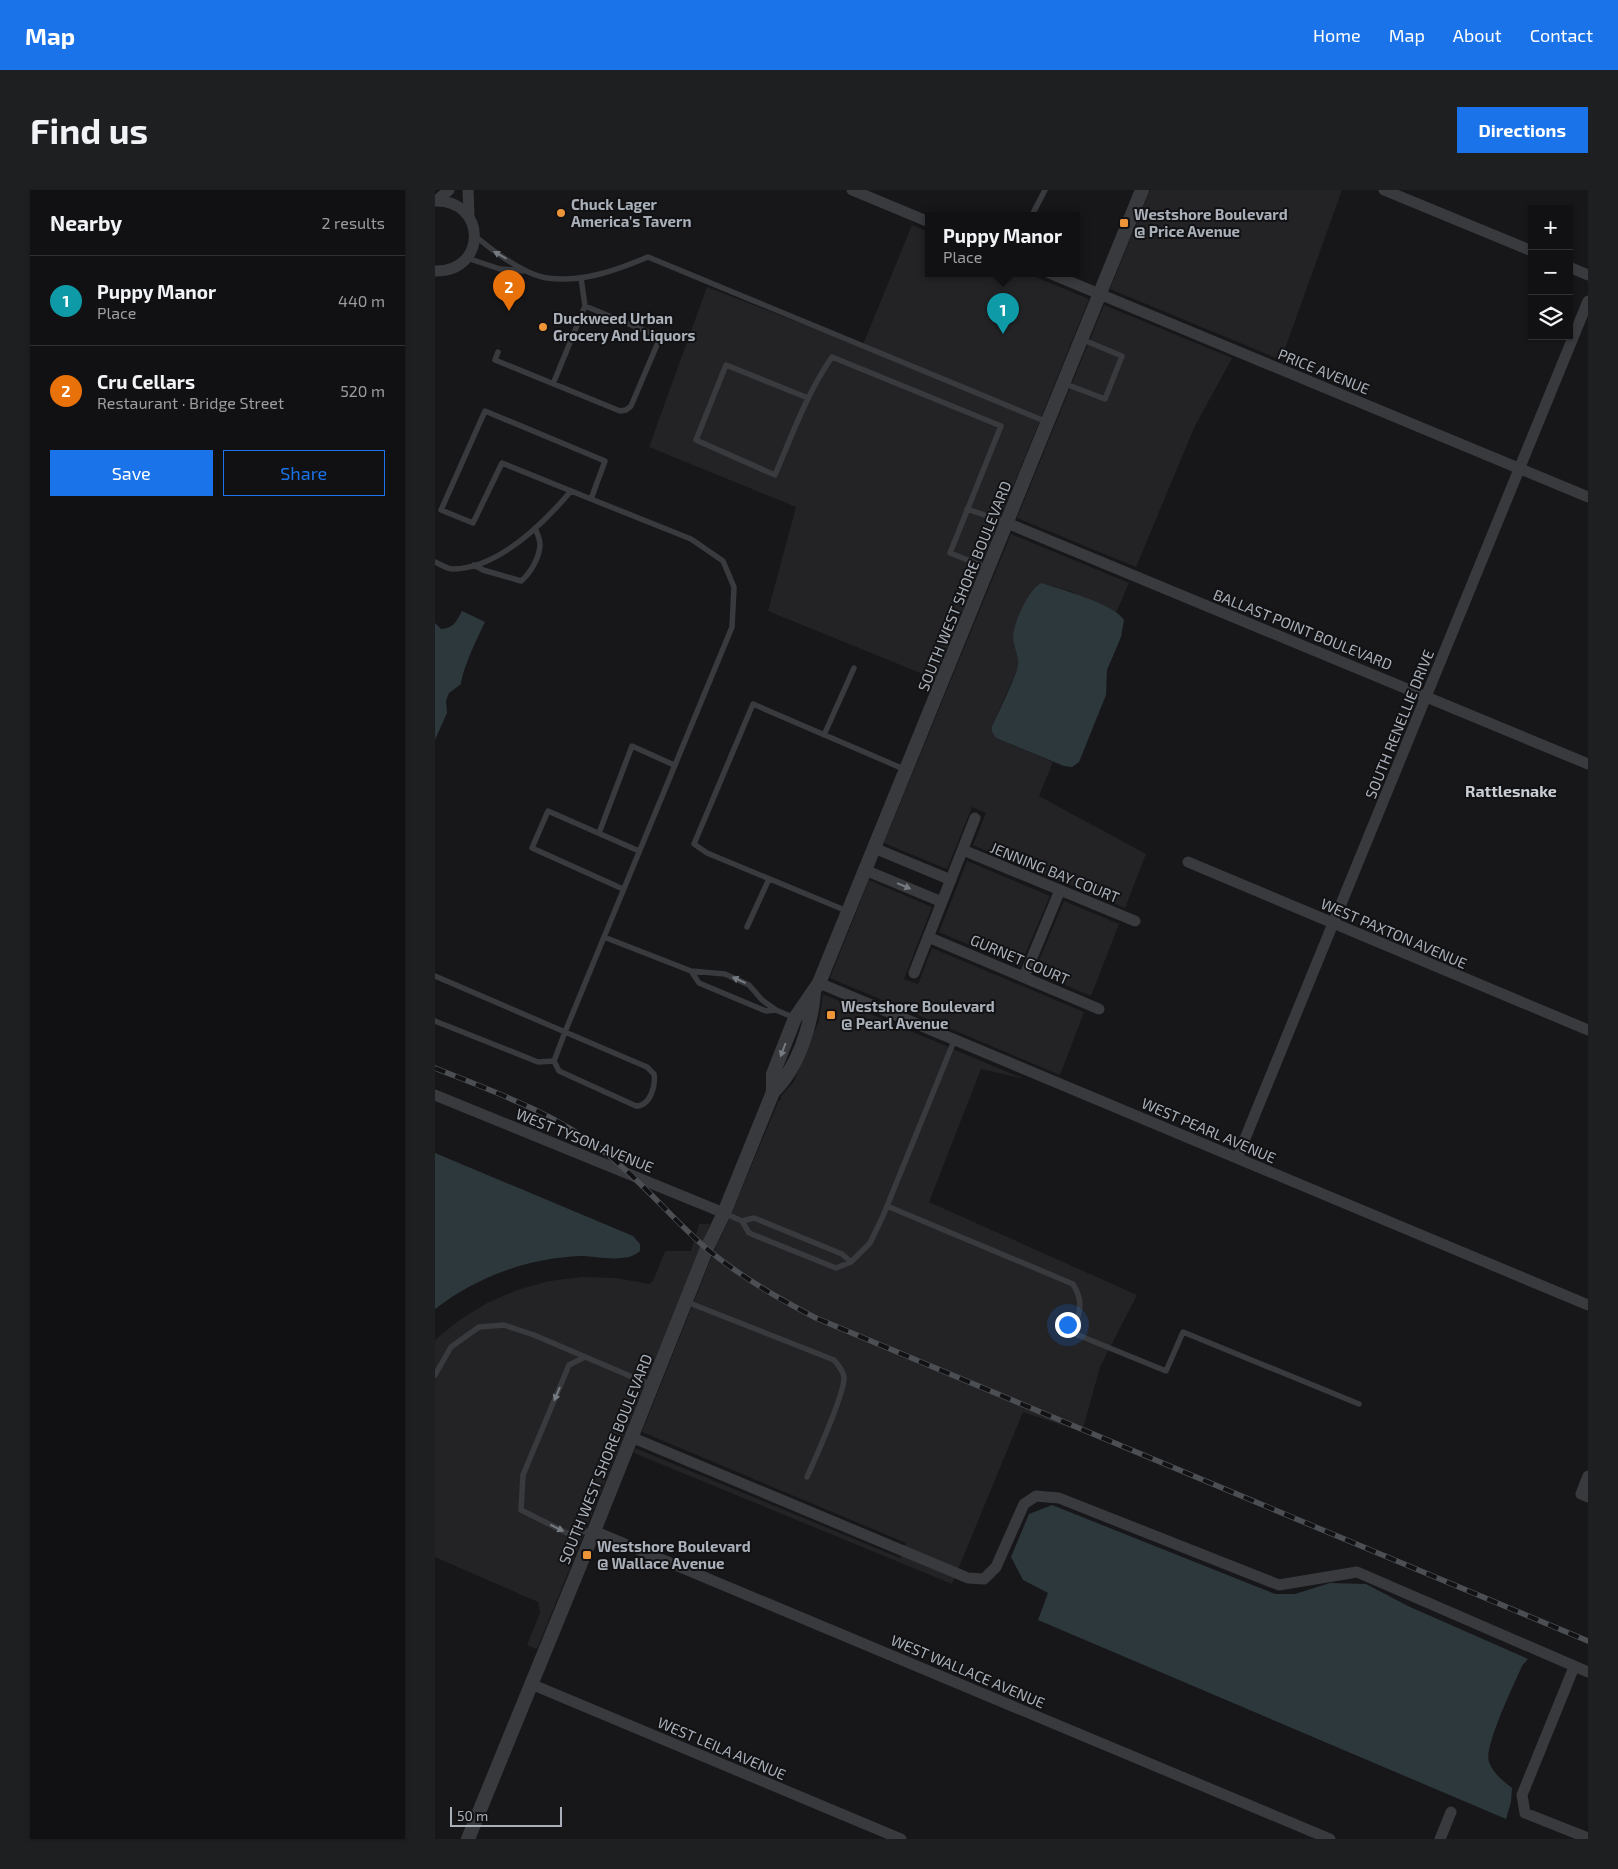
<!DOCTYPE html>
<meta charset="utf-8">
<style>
body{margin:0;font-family:"Exo 2",sans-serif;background:#1e1f21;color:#f1f3f6}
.controls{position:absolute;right:15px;top:15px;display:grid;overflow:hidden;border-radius:0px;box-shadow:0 1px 4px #0004}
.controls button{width:45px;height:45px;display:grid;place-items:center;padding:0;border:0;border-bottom:1px solid #303133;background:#111113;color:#f1f3f6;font:25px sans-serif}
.scale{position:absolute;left:15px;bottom:12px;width:112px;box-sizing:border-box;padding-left:5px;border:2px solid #a9b0b9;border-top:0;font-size:14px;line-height:18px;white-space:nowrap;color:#a9b0b9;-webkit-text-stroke:4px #121214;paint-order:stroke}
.you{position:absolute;left:632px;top:1134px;width:18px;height:18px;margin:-12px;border:4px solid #fff;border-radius:50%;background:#1a73e8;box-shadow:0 0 0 8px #1a73e833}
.badge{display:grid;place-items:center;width:32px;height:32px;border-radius:50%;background:#1a73e8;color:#fff;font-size:16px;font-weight:700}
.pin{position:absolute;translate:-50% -41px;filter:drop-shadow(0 1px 2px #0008)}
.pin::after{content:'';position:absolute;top:26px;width:18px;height:15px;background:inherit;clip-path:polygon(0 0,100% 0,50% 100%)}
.popup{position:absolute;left:490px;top:22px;width:155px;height:65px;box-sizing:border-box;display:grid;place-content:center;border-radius:0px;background:#111113;filter:drop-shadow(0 1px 4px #0005);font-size:16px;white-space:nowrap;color:#9c9da0}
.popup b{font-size:19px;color:#f1f3f6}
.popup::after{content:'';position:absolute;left:50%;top:100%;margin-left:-10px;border:10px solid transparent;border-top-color:#111113}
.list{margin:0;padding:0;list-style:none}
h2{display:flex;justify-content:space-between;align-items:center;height:65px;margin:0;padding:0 20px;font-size:21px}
h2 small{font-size:16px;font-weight:400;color:#9c9da0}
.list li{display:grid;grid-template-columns:32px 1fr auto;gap:15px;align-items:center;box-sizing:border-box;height:90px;padding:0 20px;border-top:1px solid #303133}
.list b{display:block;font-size:19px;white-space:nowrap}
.list p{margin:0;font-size:16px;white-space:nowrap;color:#9c9da0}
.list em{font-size:16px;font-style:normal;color:#9c9da0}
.actions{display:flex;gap:10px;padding:15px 20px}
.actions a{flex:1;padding:11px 0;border:1px solid #1a73e8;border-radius:0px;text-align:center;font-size:18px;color:#1a73e8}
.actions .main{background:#1a73e8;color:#fff}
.icon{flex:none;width:28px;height:28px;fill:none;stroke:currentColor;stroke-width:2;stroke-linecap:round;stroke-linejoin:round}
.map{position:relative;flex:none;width:1153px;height:1649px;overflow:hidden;border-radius:0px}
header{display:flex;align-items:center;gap:30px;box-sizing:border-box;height:70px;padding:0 25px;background:#1a73e8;color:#fff}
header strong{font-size:24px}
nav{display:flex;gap:28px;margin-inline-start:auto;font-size:18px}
.intro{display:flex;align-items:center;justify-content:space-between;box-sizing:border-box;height:120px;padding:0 30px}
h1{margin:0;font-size:35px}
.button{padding:12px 22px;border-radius:0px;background:#1a73e8;color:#fff;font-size:18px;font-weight:700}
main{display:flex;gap:30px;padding:0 30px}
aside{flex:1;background:#111113;border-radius:0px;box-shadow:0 1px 4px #0004}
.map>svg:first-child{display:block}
.built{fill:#232326}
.water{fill:#2d383d}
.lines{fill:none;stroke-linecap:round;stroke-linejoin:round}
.service{stroke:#383a3e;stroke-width:5.5}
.minor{stroke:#383a3e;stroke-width:11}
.tertiary{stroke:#383a3e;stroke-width:14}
.rail-casing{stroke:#4b4e53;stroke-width:5.5}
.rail{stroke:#121214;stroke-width:4;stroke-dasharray:11;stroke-linecap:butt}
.oneway{fill:#767b82}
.poi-dot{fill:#ee953a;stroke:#121214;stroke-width:2}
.labels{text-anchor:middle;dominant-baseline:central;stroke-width:4;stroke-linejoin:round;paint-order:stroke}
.poi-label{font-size:15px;font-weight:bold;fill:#a9b0b9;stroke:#121214;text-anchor:start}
.street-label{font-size:15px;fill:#a9b0b9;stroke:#121214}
.neighbourhood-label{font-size:16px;font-weight:bold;fill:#cacfd5;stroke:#121214}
</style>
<header>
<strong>Map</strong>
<nav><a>Home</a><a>Map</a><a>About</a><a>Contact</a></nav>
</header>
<div class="intro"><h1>Find us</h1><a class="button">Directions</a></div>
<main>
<aside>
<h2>Nearby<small>2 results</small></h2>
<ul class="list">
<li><span class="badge" style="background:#0f9aa8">1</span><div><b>Puppy Manor</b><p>Place</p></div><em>440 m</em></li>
<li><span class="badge" style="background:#e8710a">2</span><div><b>Cru Cellars</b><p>Restaurant · Bridge Street</p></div><em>520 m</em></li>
</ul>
<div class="actions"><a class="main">Save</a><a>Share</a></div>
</aside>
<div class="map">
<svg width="1153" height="1649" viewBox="0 0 1153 1649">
<rect width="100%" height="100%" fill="#171719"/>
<!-- built -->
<path class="built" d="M715 0H907L846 170 675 99Z
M477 35 494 42V83H591L654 109 500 489 333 421 361 317 214 257 272 97 427 157Z
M669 115 797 168 759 238 701 377 582 328Z
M576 344 694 393 681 423 635 401 606 393 578 446 583 468V478L557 536V542L561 548 618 572 604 606 711 664 690 718 538 655 551 623 537 617 512 679 449 653Z
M532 671 615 706 585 776 504 742Z
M434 690 497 717 469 789 483 794 497 758 649 822 625 885 395 788Z
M629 711 684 734 656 806 599 782Z
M388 804 589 889 546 879 494 1012 702 1105 665 1177 647 1242 588 1222 517 1394 199 1263 200 1258 465 1368 471 1353 207 1242 279 1061 292 1034 344 910H346V906L358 893 384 831Z
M264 1034H275L102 1459 92 1455 105 1423 103 1412 0 1367V1150L23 1131 52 1113 82 1100 114 1091 147 1087 181 1088 215 1094 219 1089 230 1061H256Z"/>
<!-- water -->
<path class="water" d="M606 393C623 398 681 415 689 430L686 447 672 480 671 505 644 572 637 577 629 576 561 548 557 542V536C566 517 575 499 582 480 586 467 578 458 578 446 579 432 594 399 606 393Z
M27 421 50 432C42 449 28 477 26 494L14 503 11 511 12 523 0 550V433L6 439C19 438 21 432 27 421Z
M0 963 198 1046 205 1054V1061C191 1074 163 1066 146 1066 92 1068 42 1087 0 1119Z
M617 1315 840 1404H860L895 1393 931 1394 975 1417 1093 1469 1087 1476C1080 1492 1048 1558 1054 1572 1058 1583 1068 1591 1077 1598L1076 1612 1071 1629 603 1430 613 1403 588 1390 576 1367 594 1324Z"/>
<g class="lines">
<!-- service -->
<path class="service" d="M597 25 610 0
M40 46C57 60 89 85 112 88 147 93 182 80 213 67L612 232
M32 68 65 79 91 81
M63 162 60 170 185 221 191 220 196 216 224 150 223 146 150 116
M628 193 670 209 687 166 646 149
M118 194 150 116 146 88
M373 208 291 175 261 250 340 285C357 245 372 203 397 167L566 236 515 363 553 378
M156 309 67 273 38 333 6 320 50 221 170 271 156 309 256 349 288 371 299 397 297 437 169 747 256 781
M532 319 570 332
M0 372C5 374 12 379 18 379 64 378 108 334 136 301
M39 375 48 380 86 391C95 384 105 367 105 354 105 349 102 343 100 338
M389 545 419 478
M164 643 197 556 239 575
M188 699 97 658 113 621 204 661
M412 721 272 663 259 654 318 514 471 580
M312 737 334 689
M0 786 130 842 169 747
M341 820 331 821 264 793 256 781 290 784 314 795 327 810 341 820 360 828
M0 831 103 872 119 871
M130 842 212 877 219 884C221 896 215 916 201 916L124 881 119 871Z
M452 1016 638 1094C650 1114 644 1122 638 1143L731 1181 748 1142 924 1214
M289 1023 307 1031
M319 1028 407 1064 416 1072 401 1078 314 1043 307 1031Z
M416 1072 435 1053 448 1026 519 851
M252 1112 399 1170C403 1175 408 1180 409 1187 410 1203 380 1269 372 1287
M150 1167 134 1175 88 1285 86 1320 132 1343 157 1341
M0 1185 16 1157 44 1137 69 1135 99 1145 216 1195"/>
<!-- minor -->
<path class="minor" d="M33 0 34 26
M417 0 494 32
M949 0 1097 61
M0 11C52 10 53 82 0 81
M1 11 14 0
M1134 77 1153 85
M614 83 1153 307
M572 333 1153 574
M439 658 516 690
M528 660 700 731
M753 672 1153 840
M430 680 507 712
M493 747 664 819
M479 783 540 628
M589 787 625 700
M384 793 1153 1115
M0 905 289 1023
M802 968 1153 111
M196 1247 533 1388 549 1389 561 1377 589 1314 601 1306 624 1308 844 1395 922 1382 1153 1482
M1153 1286 1146 1304 1153 1307
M159 1341 895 1649
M1139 1477 1087 1605 1090 1623 1153 1648
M96 1494 466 1649
M1005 1649 1016 1622"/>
<!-- tertiary -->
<path class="tertiary" d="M338 902V884L360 828 384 793 707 0
M33 1649 159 1341 272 1058 289 1023 338 902C363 878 376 837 379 803"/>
<defs>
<path id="rail" d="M0 878C57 901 117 922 167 960 205 989 236 1028 272 1059 306 1087 342 1108 381 1128L1153 1451"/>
</defs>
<!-- rail casing -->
<use href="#rail" class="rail-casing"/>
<!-- rail -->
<use href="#rail" class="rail"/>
</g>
<!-- one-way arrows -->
<defs><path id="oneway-solid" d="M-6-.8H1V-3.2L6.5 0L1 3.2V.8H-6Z" transform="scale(1.25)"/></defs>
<g class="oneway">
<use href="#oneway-solid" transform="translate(65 65) rotate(-150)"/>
<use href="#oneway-solid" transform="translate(469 696) rotate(23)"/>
<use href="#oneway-solid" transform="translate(304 790) rotate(-156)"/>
<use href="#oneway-solid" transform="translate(348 860) rotate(111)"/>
<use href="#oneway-solid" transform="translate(122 1204) rotate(113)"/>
<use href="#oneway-solid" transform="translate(122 1338) rotate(26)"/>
</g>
<!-- markers -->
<g class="poi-dot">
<circle cx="126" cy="23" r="5"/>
<rect x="684" y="28" width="10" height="10" rx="2.5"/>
<circle cx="108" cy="137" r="5"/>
<rect x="391" y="820" width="10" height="10" rx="2.5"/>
<rect x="147" y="1360" width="10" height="10" rx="2.5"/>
</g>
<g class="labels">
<!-- poi labels -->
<g class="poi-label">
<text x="136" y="14">Chuck Lager<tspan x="136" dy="17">America's Tavern</tspan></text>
<text x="699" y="24">Westshore Boulevard<tspan x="699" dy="17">@ Price Avenue</tspan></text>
<text x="118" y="128">Duckweed Urban<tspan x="118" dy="17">Grocery And Liquors</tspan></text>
<text x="406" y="816">Westshore Boulevard<tspan x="406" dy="17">@ Pearl Avenue</tspan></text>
<text x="162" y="1356">Westshore Boulevard<tspan x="162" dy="17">@ Wallace Avenue</tspan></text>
</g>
<!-- street labels -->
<g class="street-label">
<text transform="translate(889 181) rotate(22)">PRICE AVENUE</text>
<text transform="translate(529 396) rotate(-68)">SOUTH WEST SHORE BOULEVARD</text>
<text transform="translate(868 439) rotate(22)">BALLAST POINT BOULEVARD</text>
<text transform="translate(964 534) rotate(-68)">SOUTH RENELLIE DRIVE</text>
<text transform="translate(620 682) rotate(22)">JENNING BAY COURT</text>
<text transform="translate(959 743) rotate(23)">WEST PAXTON AVENUE</text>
<text transform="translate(585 769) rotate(23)">GURNET COURT</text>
<text transform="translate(774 940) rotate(23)">WEST PEARL AVENUE</text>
<text transform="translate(150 950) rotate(22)">WEST TYSON AVENUE</text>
<text transform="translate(170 1269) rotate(-68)">SOUTH WEST SHORE BOULEVARD</text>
<text transform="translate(533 1481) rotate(23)">WEST WALLACE AVENUE</text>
<text transform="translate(287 1558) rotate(23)">WEST LEILA AVENUE</text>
</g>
<!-- neighbourhood labels -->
<g class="neighbourhood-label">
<text x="1076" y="600">Rattlesnake</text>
</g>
</g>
</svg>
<div class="controls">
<button>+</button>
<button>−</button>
<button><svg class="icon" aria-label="layers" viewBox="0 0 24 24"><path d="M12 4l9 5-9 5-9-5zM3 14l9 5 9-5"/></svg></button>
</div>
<div class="scale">50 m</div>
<div class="you"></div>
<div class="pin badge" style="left:568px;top:144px;background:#0f9aa8">1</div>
<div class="popup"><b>Puppy Manor</b>Place</div>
<div class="pin badge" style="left:74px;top:121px;background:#e8710a">2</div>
</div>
</main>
